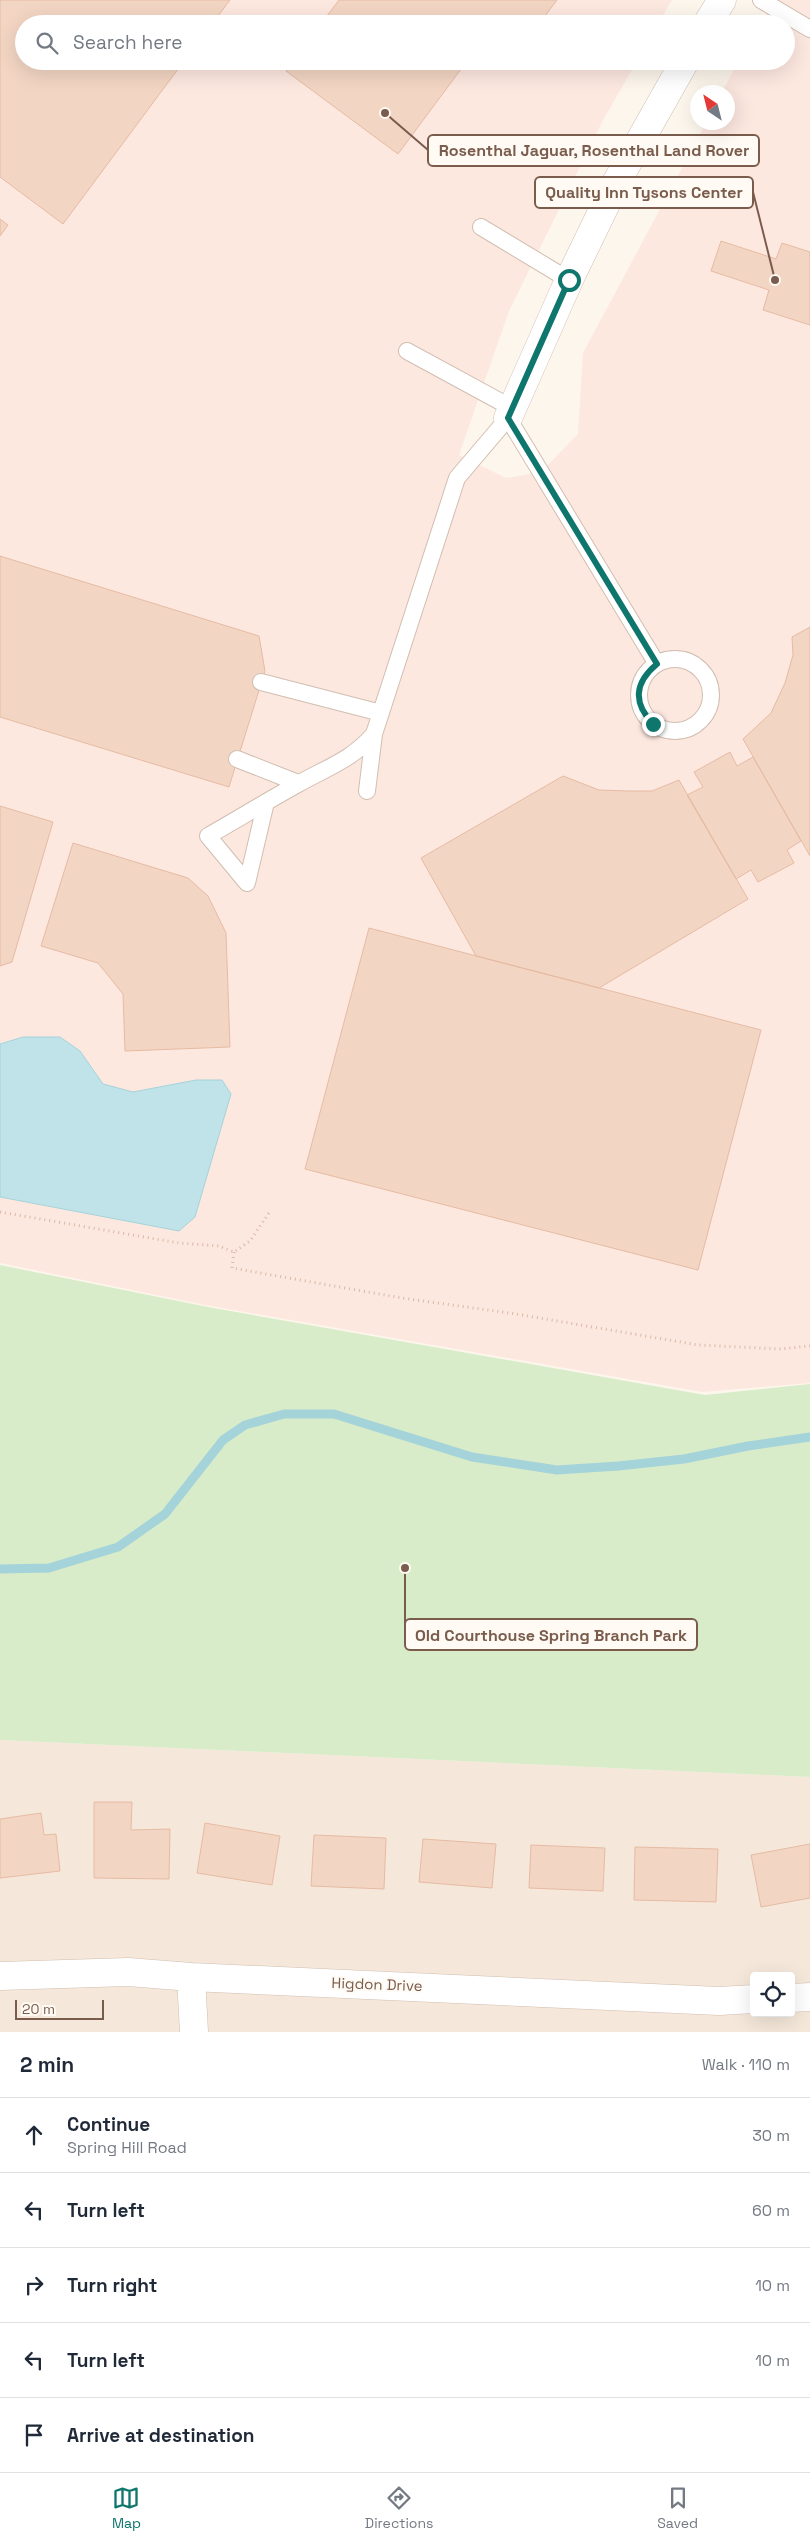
<!DOCTYPE html>
<meta charset="utf-8">
<style>
body{margin:0;font-family:"Space Grotesk",sans-serif;background:#f2f2f3;color:#1f2937}
.controls{position:absolute;right:15px;bottom:15px;display:grid;overflow:hidden;border-radius:5px;box-shadow:0 5px 20px #0002}
.controls button{width:45px;height:45px;display:grid;place-items:center;padding:0;border:0;border-bottom:1px solid #e0e1e3;background:#fff;color:#1f2937;font:25px sans-serif}
.compass{position:absolute;left:690px;top:85px;width:45px;height:45px;border-radius:50%;background:#fff;box-shadow:0 5px 20px #0002;rotate:325deg}
.scale{position:absolute;left:15px;bottom:12px;width:89px;box-sizing:border-box;padding-left:5px;border:2px solid #7a5c4d;border-top:0;font-size:14px;line-height:18px;white-space:nowrap;color:#7a5c4d;-webkit-text-stroke:4px #fffaf3;paint-order:stroke}
.stop{position:absolute;width:15px;height:15px;margin:-11px;border:4px solid #0f766e;border-radius:50%;background:#fff}
.stop.end{background:#0f766e;border-color:#fff;box-shadow:0 1px 5px #0008}
.list{margin:0;padding:0;list-style:none}
h2{display:flex;justify-content:space-between;align-items:center;height:65px;margin:0;padding:0 20px;font-size:21px}
h2 small{font-size:16px;font-weight:400;color:#747a83}
.list li{display:grid;grid-template-columns:32px 1fr auto;gap:15px;align-items:center;box-sizing:border-box;height:75px;padding:0 20px;border-top:1px solid #e0e1e3}
.list b{display:block;font-size:19px;white-space:nowrap}
.list p{margin:0;font-size:16px;white-space:nowrap;color:#747a83}
.list em{font-size:16px;font-style:normal;color:#747a83}
.icon{flex:none;width:28px;height:28px;fill:none;stroke:currentColor;stroke-width:2;stroke-linecap:round;stroke-linejoin:round}
.map{position:relative;flex:none;width:810px;height:2032px;overflow:hidden}
.search{position:absolute;background:#fff;box-shadow:0 5px 20px #0002;left:15px;right:15px;top:15px;height:55px;display:flex;align-items:center;gap:12px;box-sizing:border-box;padding:0 18px;border-radius:28px;color:#747a83;font-size:19px}
.sheet{height:440px;background:#fff}
nav{display:flex;justify-content:space-around;align-items:center;box-sizing:border-box;height:70px;border-top:1px solid #e0e1e3;background:#fff;font-size:14px;color:#747a83}
nav a{display:grid;justify-items:center;gap:2px}
nav .on{color:#0f766e}
.map>svg:first-child{display:block}
.residential{fill:#f5e8da;fill-rule:evenodd}
.commercial{fill:#fde8e0}
.green{fill:#d8ecc9}
.water{fill:#bfe3e8;stroke:#a5d3da}
.lines{fill:none;stroke-linecap:round;stroke-linejoin:round}
.stream{stroke:#a5d3da;stroke-width:9}
.building{fill:#f3d5c3;stroke:#e6bba3}
.lane-casing{stroke:#d1beb0;stroke-width:18}
.street-casing{stroke:#d1beb0;stroke-width:29}
.path{stroke:#d9b8a5;stroke-width:3;stroke-dasharray:1 4;stroke-linecap:butt}
.lane{stroke:#fff;stroke-width:16}
.street{stroke:#fff;stroke-width:28}
.route{stroke:#0f766e;stroke-width:6}
.labels{text-anchor:middle;dominant-baseline:central;stroke-width:4;stroke-linejoin:round;paint-order:stroke}
.street-label{font-size:15px;fill:#7a5c4d;stroke:#fffaf3}
.leader{fill:none;stroke:#7a5c4d;stroke-width:2}
.callout-dot{fill:#7a5c4d;stroke:#fffaf3;stroke-width:2}
.callout{fill:#fffaf3;stroke:#7a5c4d;stroke-width:2}
.callout-label{font-size:16px;text-anchor:middle;font-weight:bold;fill:#7a5c4d}
</style>
<div class="map">
<svg width="810" height="2032" viewBox="0 0 810 2032">
<rect width="100%" height="100%" fill="#fdf6ec"/>
<!-- residential -->
<path class="residential" d="M0 1740 810 1777V2032H0ZM754 1976H791V2013H754Z"/>
<!-- commercial -->
<path class="commercial" d="M0 0H672L658 24H24V61H637L602 122 509 311 459 455 506 478 541 472 578 434 583 353 706 123 728 122V92H722L738 61H786V24H760L775 0H810V1383L702 1392 205 1305 0 1263Z"/>
<!-- green -->
<path class="green" d="M0 1265 208 1307 705 1395 810 1384V1777L0 1740Z"/>
<!-- water -->
<path class="water" d="M23 1037H60L80 1051 103 1084 133 1092 196 1080H222L231 1094 195 1217 179 1231 0 1197V1044Z"/>
<g class="lines">
<!-- stream -->
<path class="stream" d="M0 1569 49 1568 118 1547 165 1514 223 1440 245 1425 284 1414H334L472 1457 557 1470 618 1466 684 1459 748 1446 810 1437"/>
</g>
<!-- building -->
<path class="building" d="M0 0H230L212 24H24V61H184L63 224 0 177Z
M339 0H557L539 24H321Z
M294 61H467L398 154 286 71Z
M0 219 8 225 0 236Z
M721 241 776 259 782 243 810 252V325L763 310 769 290 711 271Z
M0 556 259 636 265 671 229 787 0 717Z
M810 627V856L743 739 771 713 785 683 793 655 792 637Z
M730 752 737 766 753 757 801 841 787 850 794 863 758 882 751 870 736 879 687 795 703 787 694 772Z
M563 776 599 790 628 791H652L679 780 748 899 599 988 476 956 421 858Z
M0 806 53 822 12 962 0 966Z
M73 843 188 878 208 896 226 933 230 1047 125 1051 123 994 98 963 41 946Z
M369 928 761 1030 698 1270 305 1169Z
M94 1802H132L131 1830 170 1829 169 1879 94 1878Z
M41 1813 44 1835 56 1834 60 1871 0 1878V1819Z
M205 1823 280 1836 272 1885 197 1873Z
M314 1835 386 1838 384 1889 311 1886Z
M423 1839 496 1844 492 1888 419 1882Z
M810 1844V1898L761 1907 751 1855Z
M531 1845 605 1848 603 1891 529 1888Z
M635 1847 718 1849 716 1902 634 1900Z"/>
<g class="lines">
<defs>
<path id="lane" d="M761 0 810 29
M481 227 569 280
M407 351 512 408
M639 695a36 36 0 1 1 72 0a36 36 0 1 1-72 0Z
M261 682 381 713
M237 759 298 783
M367 791 374 734 457 478 508 418 657 664
M266 802 247 883 208 836C238 819 267 801 298 784 326 768 352 760 374 734"/>
<path id="street" d="M707 24 722 0
M508 418 569 280 616 183 685 61
M0 1976 128 1972 191 1977 719 2001 754 1999
M191 1977 194 2032
M791 1998 810 1997"/>
</defs>
<!-- lane casing -->
<use href="#lane" class="lane-casing"/>
<!-- street casing -->
<use href="#street" class="street-casing"/>
<!-- path -->
<path class="path" d="M0 1212 179 1243 219 1246 234 1252 250 1241 271 1210
M234 1252 232 1268 402 1298 516 1314 698 1345 779 1349 810 1346"/>
<!-- lane -->
<use href="#lane" class="lane"/>
<!-- street -->
<use href="#street" class="street"/>
</g>
<g class="lines">
<!-- route -->
<path class="route" d="M569 280 508 418 657 664C634 683 633 703 653 724"/>
</g>
<g class="labels">
<!-- street labels -->
<g class="street-label">
<text transform="translate(377 1984) rotate(2)">Higdon Drive</text>
</g>
</g>
<!-- callouts -->
<path class="leader" d="M385 113L428 150M775 280L753 192M405 1568L405 1635"/>
<g class="callout-dot">
<circle cx="385" cy="113" r="5"/>
<circle cx="775" cy="280" r="5"/>
<circle cx="405" cy="1568" r="5"/>
</g>
<g class="callout">
<rect x="428" y="135" width="331" height="31" rx="5"/>
<rect x="535" y="177" width="218" height="31" rx="5"/>
<rect x="405" y="1619" width="292" height="31" rx="5"/>
</g>
<g class="callout-label">
<text x="594" y="156">Rosenthal Jaguar, Rosenthal Land Rover</text>
<text x="644" y="198">Quality Inn Tysons Center</text>
<text x="551" y="1641">Old Courthouse Spring Branch Park</text>
</g>
</svg>
<div class="controls">
<button><svg class="icon" aria-label="locate" viewBox="0 0 24 24"><circle cx="12" cy="12" r="6"/><path d="M12 2v4M12 18v4M2 12h4M18 12h4"/></svg></button>
</div>
<svg class="compass" viewBox="-18 -18 36 36"><path d="M0-13l5 13h-10z" fill="#e53935"/><path d="M0 13l5-13h-10z" fill="#747a83"/></svg>
<div class="scale">20 m</div>
<div class="stop" style="left:569px;top:280px"></div>
<div class="stop end" style="left:653px;top:724px"></div>
<div class="search"><svg class="icon" aria-label="search" viewBox="0 0 24 24"><circle cx="10" cy="10" r="6"/><path d="M15 15l6 6"/></svg>Search here</div>
</div>
<section class="sheet">
<h2>2 min<small>Walk · 110 m</small></h2>
<ul class="list">
<li><svg class="icon" aria-label="ahead" viewBox="0 0 24 24"><path d="M12 20V5M6 11l6-6 6 6"/></svg><div><b>Continue</b><p>Spring Hill Road</p></div><em>30 m</em></li>
<li><svg class="icon" aria-label="left" viewBox="0 0 24 24"><path d="M17 20v-9H6M10 6l-5 5 5 5"/></svg><div><b>Turn left</b></div><em>60 m</em></li>
<li><svg class="icon" aria-label="right" viewBox="0 0 24 24"><path d="M7 20v-9h11M14 6l5 5-5 5"/></svg><div><b>Turn right</b></div><em>10 m</em></li>
<li><svg class="icon" aria-label="left" viewBox="0 0 24 24"><path d="M17 20v-9H6M10 6l-5 5 5 5"/></svg><div><b>Turn left</b></div><em>10 m</em></li>
<li><svg class="icon" aria-label="arrive" viewBox="0 0 24 24"><path d="M6 21V4h12l-3 4 3 4H6"/></svg><div><b>Arrive at destination</b></div></li>
</ul>
</section>
<nav>
<a class="on"><svg class="icon" aria-label="map" viewBox="0 0 24 24"><path d="M3 6l6-2 6 2 6-2v14l-6 2-6-2-6 2zM9 4v14M15 6v14"/></svg>Map</a>
<a><svg class="icon" aria-label="directions" viewBox="0 0 24 24"><path d="M12 3l9 9-9 9-9-9zM9 14v-3h6M13 9l2 2-2 2"/></svg>Directions</a>
<a><svg class="icon" aria-label="saved" viewBox="0 0 24 24"><path d="M7 4h10v16l-5-4-5 4z"/></svg>Saved</a>
</nav>
